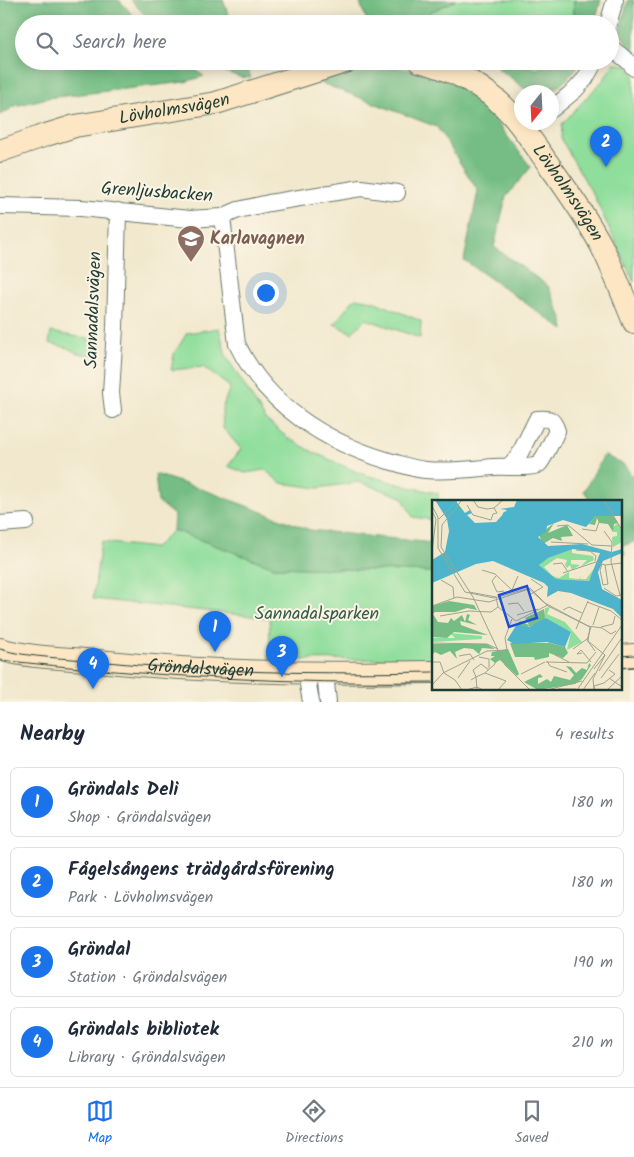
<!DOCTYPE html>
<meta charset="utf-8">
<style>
body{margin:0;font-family:Kalam,sans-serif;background:#f2f2f3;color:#1f2937}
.compass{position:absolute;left:514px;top:85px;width:45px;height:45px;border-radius:50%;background:#fff;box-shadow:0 2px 12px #0003;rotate:198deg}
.you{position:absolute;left:265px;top:292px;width:18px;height:18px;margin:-12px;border:4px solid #fff;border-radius:50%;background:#1a73e8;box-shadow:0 0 0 8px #1a73e833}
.badge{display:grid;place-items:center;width:32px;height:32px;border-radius:50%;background:#1a73e8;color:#fff;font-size:16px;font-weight:700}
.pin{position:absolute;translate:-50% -41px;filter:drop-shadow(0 1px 2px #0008)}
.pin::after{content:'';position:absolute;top:26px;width:18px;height:15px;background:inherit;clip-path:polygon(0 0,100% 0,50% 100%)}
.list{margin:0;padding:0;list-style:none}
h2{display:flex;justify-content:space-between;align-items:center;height:65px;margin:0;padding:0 20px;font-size:21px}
h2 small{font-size:16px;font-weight:400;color:#747a83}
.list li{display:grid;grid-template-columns:32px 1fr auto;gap:15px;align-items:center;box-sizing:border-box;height:70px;margin:0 10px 10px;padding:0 10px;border:1px solid #e0e1e3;border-radius:8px}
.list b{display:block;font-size:19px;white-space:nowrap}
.list p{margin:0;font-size:16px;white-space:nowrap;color:#747a83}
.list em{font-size:16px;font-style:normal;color:#747a83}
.icon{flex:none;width:28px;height:28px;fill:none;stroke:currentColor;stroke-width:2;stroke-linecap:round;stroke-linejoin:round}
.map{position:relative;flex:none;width:634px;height:702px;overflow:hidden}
.search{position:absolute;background:#fff;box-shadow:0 2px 12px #0003;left:15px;right:15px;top:15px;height:55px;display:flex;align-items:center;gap:12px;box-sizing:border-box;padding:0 18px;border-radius:28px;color:#747a83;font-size:19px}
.sheet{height:385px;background:#fff}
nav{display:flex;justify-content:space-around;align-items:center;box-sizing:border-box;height:70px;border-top:1px solid #e0e1e3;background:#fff;font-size:14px;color:#747a83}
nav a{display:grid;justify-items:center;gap:2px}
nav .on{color:#1a73e8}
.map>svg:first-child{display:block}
.green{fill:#90de9c;stroke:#588e68}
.forest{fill:#74bd84;stroke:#4a7d5c}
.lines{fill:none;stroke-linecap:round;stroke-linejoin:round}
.street-casing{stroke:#68796a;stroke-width:18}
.secondary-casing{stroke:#68796a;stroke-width:24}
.street{stroke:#fff;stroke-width:16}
.secondary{stroke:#fce6c4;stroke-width:22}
.tram{stroke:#1f3d34;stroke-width:1}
.labels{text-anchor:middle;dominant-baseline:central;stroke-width:4;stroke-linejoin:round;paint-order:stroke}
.street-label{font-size:18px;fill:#1f3d34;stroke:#fcf5e5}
.education-label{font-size:18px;font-weight:bold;fill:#785e54;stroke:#fcf5e5;text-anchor:start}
.park-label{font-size:18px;fill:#365d49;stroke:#fcf5e5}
.inset-river{fill:none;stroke:#4db4cb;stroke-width:2.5}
.inset-road{fill:none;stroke:#9da490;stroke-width:1}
.view{fill:#1d4ed8;fill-opacity:0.15;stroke:#1d4ed8;stroke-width:2.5}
.inset-edge{fill:none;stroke:#1f3d34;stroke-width:2.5}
</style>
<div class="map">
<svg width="634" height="702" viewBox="0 0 634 702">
<rect width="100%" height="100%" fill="#fcf5e5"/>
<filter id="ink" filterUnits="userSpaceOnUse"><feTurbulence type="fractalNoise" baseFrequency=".02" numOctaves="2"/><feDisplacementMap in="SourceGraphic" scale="10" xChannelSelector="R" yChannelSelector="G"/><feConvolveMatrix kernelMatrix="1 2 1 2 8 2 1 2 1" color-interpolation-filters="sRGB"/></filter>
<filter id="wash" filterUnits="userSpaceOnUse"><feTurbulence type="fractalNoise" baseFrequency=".0096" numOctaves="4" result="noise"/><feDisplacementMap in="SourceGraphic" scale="20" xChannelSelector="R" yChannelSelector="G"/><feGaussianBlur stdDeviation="1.12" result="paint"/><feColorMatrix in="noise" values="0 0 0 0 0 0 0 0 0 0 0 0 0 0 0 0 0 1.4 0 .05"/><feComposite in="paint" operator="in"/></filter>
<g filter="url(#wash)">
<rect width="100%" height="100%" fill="#f1e8cd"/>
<!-- green -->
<path class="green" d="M457 0H574V13L569 24H436L428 13Z
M516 61H548L537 70Z
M614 63 626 65 634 75V282L594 196 561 139 562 124 604 79Z
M355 298 373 301 421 321 420 338 366 319 352 333 334 324Z
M219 328 226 356 266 420 288 438 313 452 359 473 409 487 438 493 439 501H433V520L413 517 402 497 359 482 318 488 281 483 265 470 245 473 228 466 241 449 223 428 222 409 230 387 203 367 171 370 174 354 187 333Z
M51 332 100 341 97 356 77 353 68 348 49 343Z
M173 530 274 567 433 572V659L269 660 270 618 93 599 101 542 155 548Z"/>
<!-- forest -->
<path class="forest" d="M0 0H119L141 24H24V61H181L204 76 185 82 47 98 15 106 0 115Z
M131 0H223L232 24H153Z
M359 0H456L428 13 436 24H368Z
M574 0H601L594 24H569L574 13Z
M628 0H634V53L619 32Z
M193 61H245L251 78 240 77Z
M499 61H516L537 70 548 61H581C573 73 560 90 545 92 540 93 534 92 529 92L510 77 498 69Z
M376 65C398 68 420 70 441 78 481 94 505 135 531 167L506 197 494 247 548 286 563 320 564 330 464 260 478 191 437 127 316 81 345 71Z
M604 455 624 465 634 478V542L622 546 625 554 620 555V501H591L584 491Z
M155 474 207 491 310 530 433 543V572L274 567 173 530 174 515 158 502Z"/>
</g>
<g filter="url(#ink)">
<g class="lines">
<defs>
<path id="street" d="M608 24 615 0
M610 47 628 61 634 68
M552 109 575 90 585 79 595 61
M0 206 81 208 189 219 222 217 238 210 269 203 361 188 397 193
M222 217 237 344C266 405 325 442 389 461 401 464 413 469 426 470 448 472 472 469 494 467 503 466 535 469 539 464 544 459 553 438 557 431 553 418 549 418 537 419L518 457 509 466
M113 410 111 393 115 328 118 211
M0 524 26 522
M306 673 311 702
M325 673 328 702"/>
<g id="secondary">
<path id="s1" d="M419 61C453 69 488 88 511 114 525 130 537 148 549 165 568 191 586 217 601 245 614 270 623 296 634 322"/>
<path id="s2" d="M0 151 46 135 75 126 216 103 348 61"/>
<path id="s3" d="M0 649C28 658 68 658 98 661 209 673 321 674 433 672"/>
<path d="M620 656 634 655"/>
</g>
</defs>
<!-- street casing -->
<use href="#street" class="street-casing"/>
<!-- secondary casing -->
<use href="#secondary" class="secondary-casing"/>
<!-- street -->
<use href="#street" class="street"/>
<!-- secondary -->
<use href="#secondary" class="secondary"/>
<!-- tram -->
<path class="tram" d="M0 649C28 658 68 658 98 661 209 673 321 674 433 672
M620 656 634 655
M0 660C144 676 288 684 433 682
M620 668 634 667"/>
</g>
</g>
<!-- icons -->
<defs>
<symbol id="school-pin" viewBox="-11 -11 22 30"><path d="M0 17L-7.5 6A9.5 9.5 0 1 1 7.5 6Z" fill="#8d6e63" stroke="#fcf5e5"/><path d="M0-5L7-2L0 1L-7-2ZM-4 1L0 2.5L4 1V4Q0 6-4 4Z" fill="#fff"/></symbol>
</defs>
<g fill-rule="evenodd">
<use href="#school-pin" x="175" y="223" width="32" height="43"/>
</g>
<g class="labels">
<!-- street labels -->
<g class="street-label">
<text stroke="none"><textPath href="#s2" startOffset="180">Lövholmsvägen</textPath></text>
<text transform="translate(157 193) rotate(4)">Grenljusbacken</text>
<text stroke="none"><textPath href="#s1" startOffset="205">Lövholmsvägen</textPath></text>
<text transform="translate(94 310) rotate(-88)">Sannadalsvägen</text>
<text stroke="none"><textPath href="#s3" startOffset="202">Gröndalsvägen</textPath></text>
</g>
<!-- education labels -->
<g class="education-label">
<text x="210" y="239">Karlavagnen</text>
</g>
<!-- park labels -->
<g class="park-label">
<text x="317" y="614">Sannadalsparken</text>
</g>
</g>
<!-- overview -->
<g transform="translate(432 500)">
<rect width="190" height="190" fill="#f1e8cd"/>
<path d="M186 23 190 31V42L181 47 180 37 185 36V32H181V27ZM140 49V53L161 56 162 60 148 67 155 60H139V64L148 65 140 70 138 65 135 68 133 65 135 60 125 58 112 67 121 76 127 78 137 72V78L147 79 149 76 148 79H154L164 66 157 81 124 79 107 65 113 59ZM118 107 115 114 133 122 150 142 135 150 139 132 112 117 113 108ZM18 133 50 136V139L0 142V138H23Z" fill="#90de9c"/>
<path d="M173 13 180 14 186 23 182 24 181 32 176 24 167 23 165 18 163 25 157 24 164 16ZM122 23 116 33 135 25 141 36 129 37 130 41 121 38 111 44 107 35ZM17 101 42 105 45 110 35 108 23 112H3L1 114 6 122 16 123 19 118 22 121 30 115 33 122 35 114 38 115 36 120 45 125 28 121 29 125 56 135 22 132 15 138 0 137V106ZM112 109 113 119 109 123 95 127 85 124 88 121 97 125 93 118ZM78 143H118L133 147 136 153 131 158 117 153V157L103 160 102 157H83ZM0 144H55L63 149 50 148 47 154 41 149 32 148 23 152 25 159 18 151 9 155 3 152 0 155ZM76 149 87 174 85 176 68 160 63 163 58 159 63 156H59L60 152ZM157 163 159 165 150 179 143 184 106 190 92 182 108 174 111 177 106 178V184L115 179 119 182 122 176 138 180 142 175 134 166 139 167 144 173 150 168 155 170Z" fill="#74bd84"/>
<path d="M3 0H23L33 13 38 10 40 13 35 15 43 23 64 22 75 10 68 9 82 7 85 0H190V16H164L154 27 131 20 115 26 114 32 106 37 116 46 150 44 180 52 190 49V53L171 61 166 72 170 89 190 100V118L181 109 139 93 126 91 115 97 116 87 112 83 61 61 44 64 0 83V60L13 52 17 31 15 19ZM141 49 168 53 157 81 124 79 107 65 116 58ZM114 118 139 132 133 147 115 142 82 144 75 140 85 124 97 127Z" fill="#4db4cb" fill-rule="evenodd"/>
<path class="inset-river" d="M20 60 70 36 73 13H123L172 5M22 60 114 17 155 10M21 62 68 40 72 14 114 16 174 6M0 69 16 62M0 70 16 63M0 72 17 64"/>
<path class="inset-road" d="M30 0 10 25 9 47 41 97 73 165 98 190M41 0 46 7 55 9 62 8 71 0M172 0 190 30M35 5 41 15 59 20 61 14 65 13 62 8M0 6 6 17V48L33 92 62 98 98 88 113 103 158 127 156 141 173 155 161 179 162 190M0 11 4 19 0 51M7 19 26 0M125 26 136 25 160 45 180 46M150 29 164 31 167 22M172 31 180 42 179 62 188 95M119 42 156 44M144 50 158 51 164 56 163 61M121 64 130 63 136 72M170 64 168 70 171 85 176 84 173 65M50 70 63 74 82 92M131 73 164 62 173 65 190 63M64 76 60 81 65 92 72 91M9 80 21 87 22 98M172 88 184 96 190 95M80 90 86 76M37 92 64 97M97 95 111 87 99 79M64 97 66 107 84 121 116 105M155 102 179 111 190 120M76 104 86 103 92 111M0 106 25 97 57 102 97 89 116 106 156 126 170 128M131 110 137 107 150 113M85 115 106 109M8 116 37 111 59 112 66 107M161 125 167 107M159 127 155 140 163 151M169 127 181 124 183 116M170 128 179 134 184 131M144 129 156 101M0 143 55 144 66 149M141 149 155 139M150 153 145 154 149 150 159 162M123 155 137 162M27 156 38 154 42 160M47 157 57 159V168M115 161 118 166 135 172M0 162H8L12 173 23 180 30 190M114 162 155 163 164 152M162 169 173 155M57 170 49 164 41 170 44 177 53 173 55 171 62 165 64 162M167 171 189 139M53 173 74 181 66 190M89 174 113 162M26 178 38 161M169 178 187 154M177 178 190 187M39 180 44 177 45 190M0 185 11 173 55 151 75 150 73 138 80 119M126 189H144M34 190 45 187 51 190M115 190 150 181M145 190 190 125M151 190 163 173M163 190 162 186 172 183 183 174 177 170M175 190 190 176"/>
<path class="view" d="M95 86 105 118 77 127 67 95Z"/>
<rect width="190" height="190" class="inset-edge"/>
</g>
</svg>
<svg class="compass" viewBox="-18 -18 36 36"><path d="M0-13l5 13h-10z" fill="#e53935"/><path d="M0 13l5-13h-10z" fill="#747a83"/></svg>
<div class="you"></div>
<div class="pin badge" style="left:215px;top:652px">1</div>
<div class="pin badge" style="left:606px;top:167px">2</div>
<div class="pin badge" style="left:282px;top:677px">3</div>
<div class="pin badge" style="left:93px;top:689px">4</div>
<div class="search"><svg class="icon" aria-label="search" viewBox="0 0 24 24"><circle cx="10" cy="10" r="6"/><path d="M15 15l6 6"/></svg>Search here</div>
</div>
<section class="sheet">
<h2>Nearby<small>4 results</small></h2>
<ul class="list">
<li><span class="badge">1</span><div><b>Gröndals Deli</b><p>Shop · Gröndalsvägen</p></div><em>180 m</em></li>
<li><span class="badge">2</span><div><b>Fågelsångens trädgårdsförening</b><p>Park · Lövholmsvägen</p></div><em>180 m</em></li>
<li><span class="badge">3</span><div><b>Gröndal</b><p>Station · Gröndalsvägen</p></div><em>190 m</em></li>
<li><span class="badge">4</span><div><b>Gröndals bibliotek</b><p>Library · Gröndalsvägen</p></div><em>210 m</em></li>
</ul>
</section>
<nav>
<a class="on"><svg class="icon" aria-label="map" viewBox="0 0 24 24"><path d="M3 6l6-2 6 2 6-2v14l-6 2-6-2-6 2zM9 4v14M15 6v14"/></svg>Map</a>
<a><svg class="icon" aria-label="directions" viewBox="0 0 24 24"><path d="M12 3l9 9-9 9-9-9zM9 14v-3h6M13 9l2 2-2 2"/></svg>Directions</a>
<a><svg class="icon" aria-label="saved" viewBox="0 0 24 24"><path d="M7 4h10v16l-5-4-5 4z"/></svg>Saved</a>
</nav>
